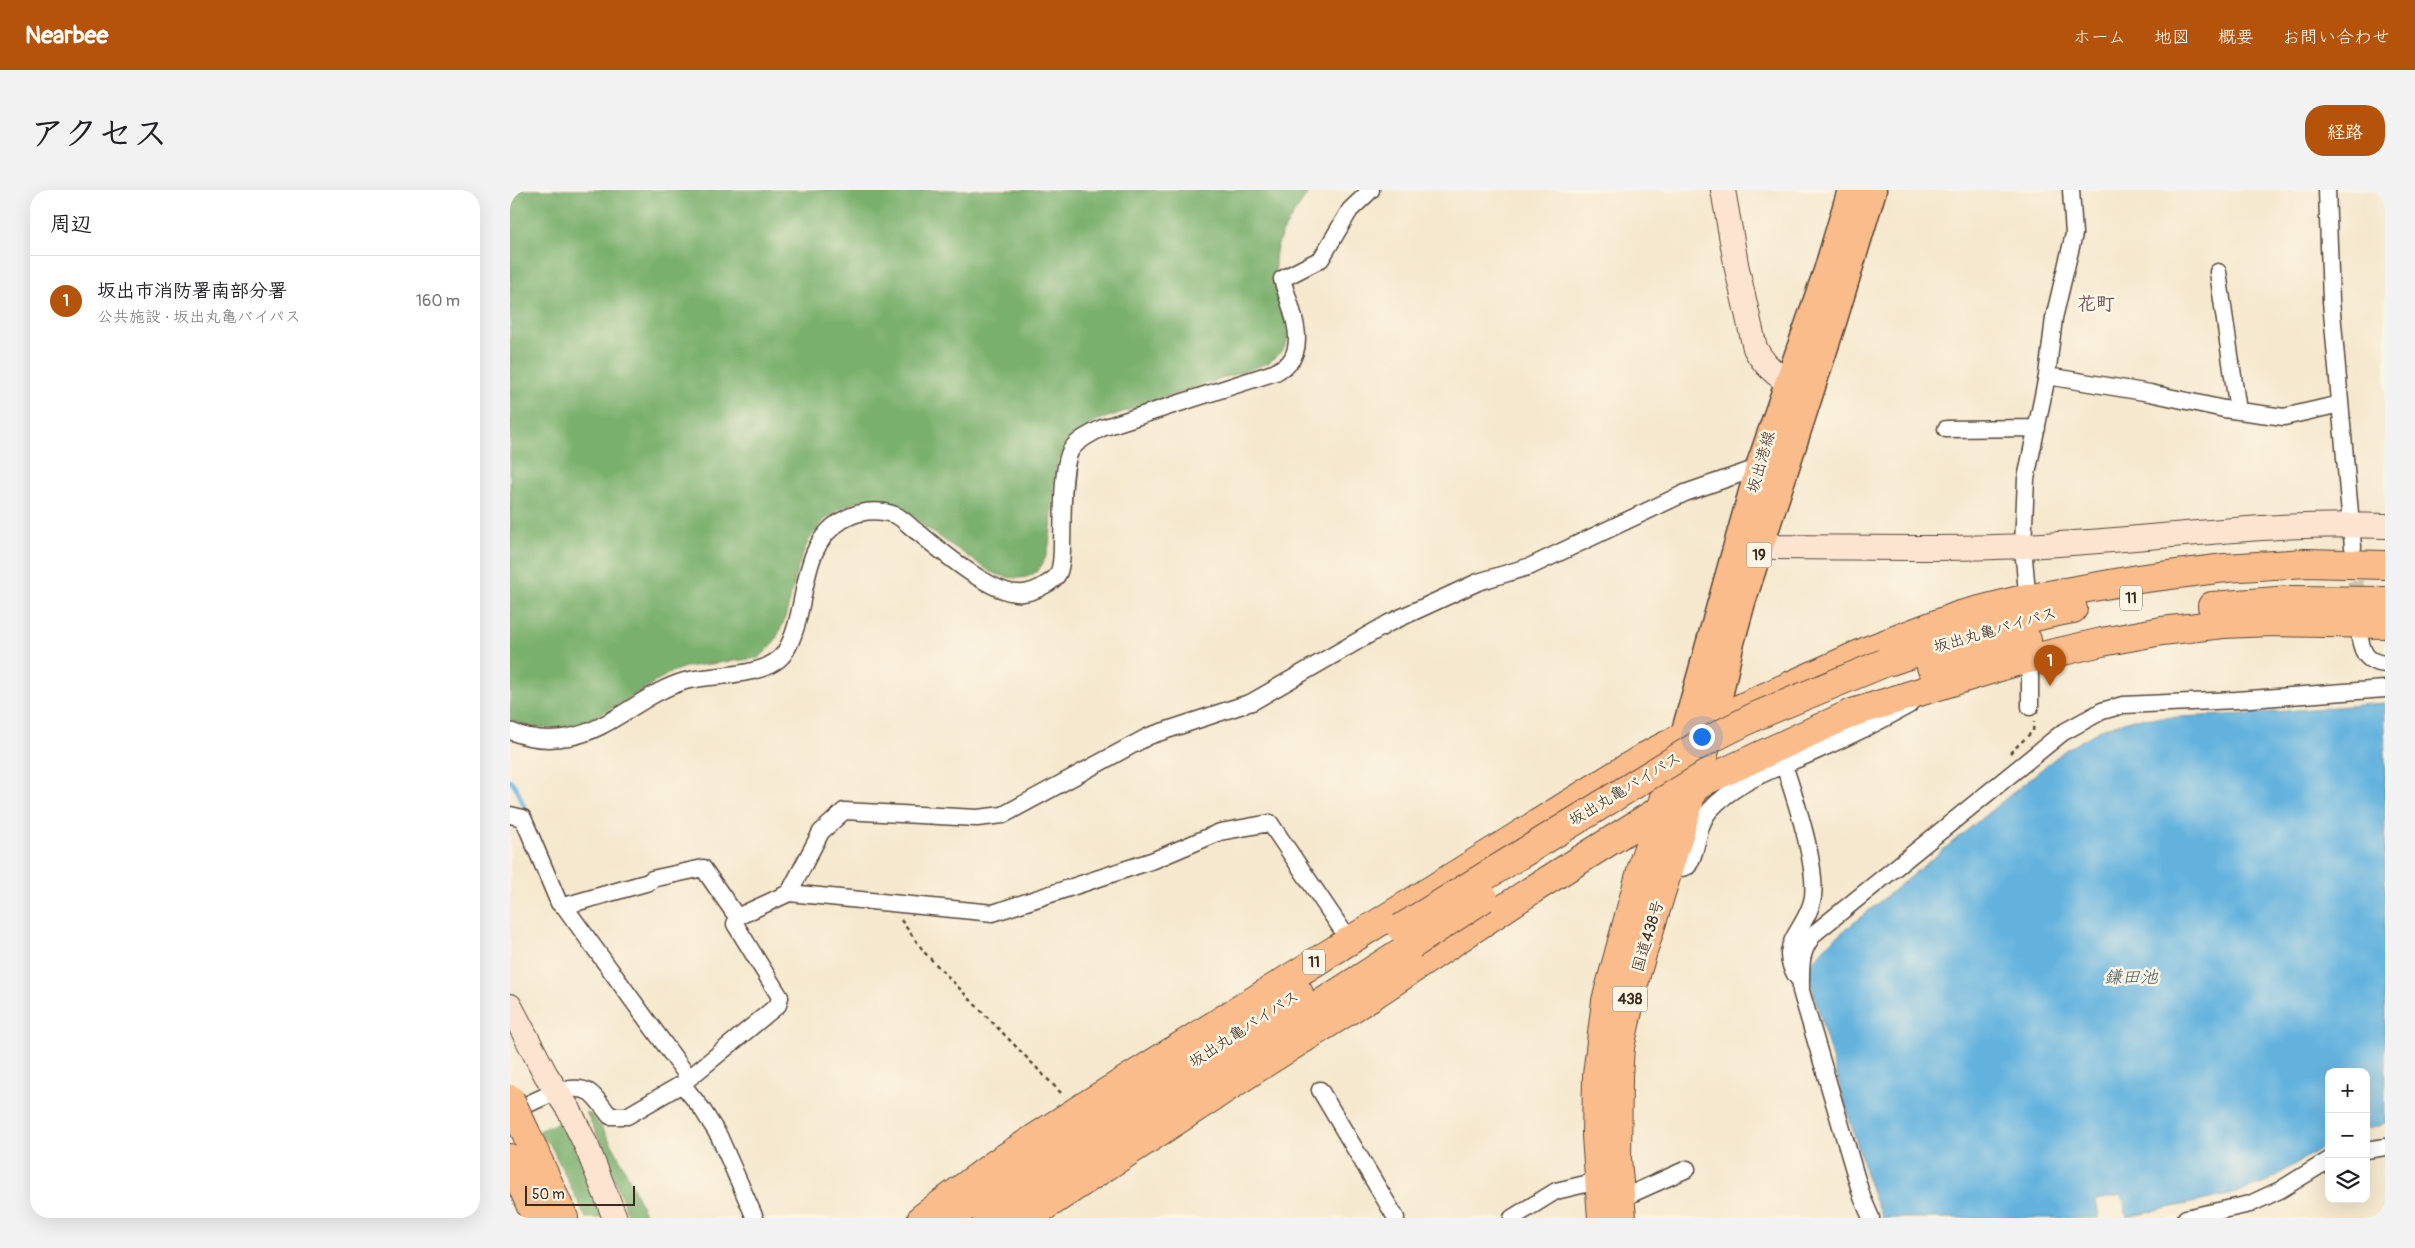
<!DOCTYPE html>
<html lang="ja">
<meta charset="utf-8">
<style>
body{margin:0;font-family:Pangolin,"Klee One",sans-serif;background:#f2f2f2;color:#202124}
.controls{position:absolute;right:15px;bottom:15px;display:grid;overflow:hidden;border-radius:10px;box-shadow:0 5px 20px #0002}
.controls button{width:45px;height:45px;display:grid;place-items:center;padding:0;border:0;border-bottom:1px solid #e0e0e0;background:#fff;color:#202124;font:25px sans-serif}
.scale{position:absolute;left:15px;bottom:12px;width:110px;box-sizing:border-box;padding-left:5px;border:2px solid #3b2a1e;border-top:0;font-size:14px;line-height:18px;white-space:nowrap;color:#3b2a1e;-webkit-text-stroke:4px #fcf5e5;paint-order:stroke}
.you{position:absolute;left:1191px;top:546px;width:18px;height:18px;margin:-12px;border:4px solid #fff;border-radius:50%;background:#1a73e8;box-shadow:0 0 0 8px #1a73e833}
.badge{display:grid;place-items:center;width:32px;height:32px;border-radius:50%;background:#b45309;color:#fff;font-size:16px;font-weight:700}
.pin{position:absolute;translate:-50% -41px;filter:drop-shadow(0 1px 2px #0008)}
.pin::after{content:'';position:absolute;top:26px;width:18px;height:15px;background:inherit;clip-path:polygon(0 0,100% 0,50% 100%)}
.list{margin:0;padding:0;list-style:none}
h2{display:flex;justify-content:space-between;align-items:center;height:65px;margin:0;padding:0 20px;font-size:21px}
h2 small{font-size:16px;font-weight:400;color:#757577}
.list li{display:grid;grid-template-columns:32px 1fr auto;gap:15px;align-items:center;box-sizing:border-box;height:90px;padding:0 20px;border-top:1px solid #e0e0e0}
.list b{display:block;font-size:19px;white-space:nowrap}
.list p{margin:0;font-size:16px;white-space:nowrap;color:#757577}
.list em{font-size:16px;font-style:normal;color:#757577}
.icon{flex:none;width:28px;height:28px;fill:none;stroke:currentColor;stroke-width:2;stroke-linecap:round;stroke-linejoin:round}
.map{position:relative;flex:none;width:1875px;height:1028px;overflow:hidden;border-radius:20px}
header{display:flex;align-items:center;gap:30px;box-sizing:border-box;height:70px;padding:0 25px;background:#b45309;color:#fff}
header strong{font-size:24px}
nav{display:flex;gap:28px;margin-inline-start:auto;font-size:18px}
.intro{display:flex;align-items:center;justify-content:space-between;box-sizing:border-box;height:120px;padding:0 30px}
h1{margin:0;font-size:35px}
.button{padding:12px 22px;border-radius:20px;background:#b45309;color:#fff;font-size:18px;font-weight:700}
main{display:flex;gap:30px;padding:0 30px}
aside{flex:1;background:#fff;border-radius:20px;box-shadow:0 5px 20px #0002}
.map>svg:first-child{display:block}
.forest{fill:#7ab06d;stroke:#5a6d46}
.water{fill:#64b2de;stroke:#506e7e}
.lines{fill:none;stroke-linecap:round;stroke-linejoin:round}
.stream{stroke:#64b2de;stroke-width:4.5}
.street-tunnel{stroke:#d0c2ab;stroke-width:16;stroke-dasharray:16 8;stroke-linecap:butt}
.street-casing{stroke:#574638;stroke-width:19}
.secondary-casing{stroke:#574638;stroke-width:26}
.primary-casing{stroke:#574638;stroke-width:29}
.highway-casing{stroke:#574638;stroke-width:30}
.path{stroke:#574638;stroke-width:2.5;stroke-dasharray:4 4;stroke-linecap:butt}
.street{stroke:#fff;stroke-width:16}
.secondary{stroke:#fde4d1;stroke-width:24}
.primary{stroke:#fabc8b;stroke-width:26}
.highway{stroke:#fabc8b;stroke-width:28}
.highway-bridge-casing{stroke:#574638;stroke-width:30;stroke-linecap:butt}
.highway-bridge{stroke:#fabc8b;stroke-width:28}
.labels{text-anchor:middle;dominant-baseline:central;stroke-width:5;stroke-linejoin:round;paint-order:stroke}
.shield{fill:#fcf5e5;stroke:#75675a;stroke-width:1}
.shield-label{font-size:15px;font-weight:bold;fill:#3b2a1e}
.street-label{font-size:16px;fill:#3b2a1e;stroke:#fcf5e5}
.water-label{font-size:18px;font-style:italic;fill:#495a61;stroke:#fcf5e5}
.quarter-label{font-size:19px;font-weight:bold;fill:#6c565d;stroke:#fcf5e5}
</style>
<header>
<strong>Nearbee</strong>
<nav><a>ホーム</a><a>地図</a><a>概要</a><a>お問い合わせ</a></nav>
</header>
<div class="intro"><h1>アクセス</h1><a class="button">経路</a></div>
<main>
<aside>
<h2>周辺<small></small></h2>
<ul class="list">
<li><span class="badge">1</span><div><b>坂出市消防署南部分署</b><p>公共施設 · 坂出丸亀バイパス</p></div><em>160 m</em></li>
</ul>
</aside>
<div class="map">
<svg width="1875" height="1028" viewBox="0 0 1875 1028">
<rect width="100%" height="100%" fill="#fcf5e5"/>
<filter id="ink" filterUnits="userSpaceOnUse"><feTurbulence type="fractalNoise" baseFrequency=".02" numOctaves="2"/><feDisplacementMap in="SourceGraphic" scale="10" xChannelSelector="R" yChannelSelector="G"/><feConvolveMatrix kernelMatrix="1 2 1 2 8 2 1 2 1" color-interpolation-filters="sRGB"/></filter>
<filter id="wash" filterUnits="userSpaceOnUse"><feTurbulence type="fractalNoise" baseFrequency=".0096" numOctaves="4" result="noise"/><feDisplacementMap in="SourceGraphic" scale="20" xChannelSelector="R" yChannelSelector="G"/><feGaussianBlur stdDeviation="1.12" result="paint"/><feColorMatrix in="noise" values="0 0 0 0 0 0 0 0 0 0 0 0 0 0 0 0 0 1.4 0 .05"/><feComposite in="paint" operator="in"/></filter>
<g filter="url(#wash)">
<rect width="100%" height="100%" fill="#f5e8ce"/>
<!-- forest -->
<path class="forest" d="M0 0H800C786 22 766 44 765 71 764 94 783 136 776 154 773 162 764 168 758 173L586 231C569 242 555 253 548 272 533 310 562 414 481 382 460 368 439 353 418 339 407 331 396 320 384 314 366 307 353 308 336 316 267 349 296 435 248 468L175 477 161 482C114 510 57 558 0 529Z
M76 922C97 932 126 1005 137 1028H119L92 955Z
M47 933C65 943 84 1007 92 1028H76L40 954 33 949 29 941Z"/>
<!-- water -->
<path class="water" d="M1875 513V933L1856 939V882H1819V953L1755 993 1723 1004 1617 1027 1612 1005 1586 1010 1589 1028H1373L1363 1006 1337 921 1297 779 1318 754 1554 561 1594 538 1623 529 1740 524Z"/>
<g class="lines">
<!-- stream -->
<path class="stream" d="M0 590 7 599 18 626
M202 951 234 1028"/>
</g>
</g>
<g filter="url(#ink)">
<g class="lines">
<!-- street-tunnel -->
<path class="street-tunnel" d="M1843 367 1848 417"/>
<defs>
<path id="street" d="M1817 0 1821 111 1843 357
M1708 82 1728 221
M1537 186 1640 203 1714 219 1774 227 1830 214
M1436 239 1527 238
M1518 415 1513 356 1516 289 1537 186 1544 128 1564 44 1561 0
M1850 449C1853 465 1858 472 1875 474
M1520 461V517
M0 541C19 549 38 551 59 547 101 540 133 503 175 491 202 484 259 488 275 462 300 422 287 357 331 331 347 321 367 318 385 325 393 328 401 338 409 343 430 360 479 402 507 403 516 404 527 400 535 395 539 393 546 388 548 384 552 376 552 363 552 354 553 333 551 277 561 260 567 250 581 244 592 238L766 182C770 179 776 176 779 173 798 151 778 112 772 89L811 69 840 20 861 0
M1271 566C1283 602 1307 671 1303 707 1298 741 1261 755 1290 791
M0 625 13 628 49 713 54 716 179 888
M1153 674 1172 678 1178 676C1189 659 1186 636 1200 620 1227 590 1271 577 1306 561 1338 547 1369 532 1399 515
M279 703 483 723 644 670 710 642 760 633 839 750
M54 716 139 692 142 689 193 678 227 727
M172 894 192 919 209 946 245 1028
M810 900 886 1028
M0 923C20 914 58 890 79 902 86 906 94 919 100 926H117L172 894 268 815 270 807 225 734 227 727 279 703 311 642 334 621 467 628 493 625 639 546 742 512 879 433 968 392 1021 376 1175 303 1253 276
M1856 960 1875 957
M1110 1009 1177 979
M1002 1028 1046 1001 1088 991
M1361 1028 1352 1007 1291 801C1291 776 1289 761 1306 742L1552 543 1592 521 1613 515 1726 510 1875 499
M1676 1028 1740 1014 1770 1000 1819 970"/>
<path id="secondary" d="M1213 0 1227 79 1245 158C1256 179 1274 192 1295 199
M1233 351 1252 356 1267 357C1349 357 1431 360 1513 356 1634 351 1754 331 1875 336
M0 816 36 885 59 920 77 957 105 1028"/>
<path id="primary" d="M1204 530 1220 456 1232 412 1323 132 1363 0
M1173 548 1249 277 1317 81 1341 0"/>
<path id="highway" d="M1702 416 1780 410 1875 411
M1381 471C1441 451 1501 430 1563 419
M1421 477 1517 450
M16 943 54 1028
M0 968 26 1028
M445 1024 789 803
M412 1028 485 974 568 920 1136 566 1204 530 1361 459 1450 425 1505 411 1628 389 1715 378 1796 373 1875 375
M477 1028 902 755
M517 1028 758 871 862 806 1022 700 1199 589 1342 523 1506 472 1592 452 1652 441 1713 434 1762 432 1875 434
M1092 1028 1086 946 1087 885 1096 811 1134 670 1171 554
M1112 1028 1107 969 1108 886 1110 857 1127 781 1203 534"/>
</defs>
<!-- street casing -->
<use href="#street" class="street-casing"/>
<!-- secondary casing -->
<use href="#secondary" class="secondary-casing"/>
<!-- primary casing -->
<use href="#primary" class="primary-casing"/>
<!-- highway casing -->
<use href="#highway" class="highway-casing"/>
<!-- path -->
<path class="path" d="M1500 563 1523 541 1524 531
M391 730 415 763 553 905"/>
<!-- street -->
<use href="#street" class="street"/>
<!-- secondary -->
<use href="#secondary" class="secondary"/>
<!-- primary -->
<use href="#primary" class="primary"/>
<!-- highway -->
<use href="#highway" class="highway"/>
<defs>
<path id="highway-bridge" d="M891 738 1187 556 1246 526 1374 473
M902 755 974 708
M0 909 16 943"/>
</defs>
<!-- highway-bridge casing -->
<use href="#highway-bridge" class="highway-bridge-casing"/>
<!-- highway-bridge -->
<use href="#highway-bridge" class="highway-bridge"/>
</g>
</g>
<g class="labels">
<!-- shield labels -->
<g class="shield">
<rect x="1236.5" y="352.5" width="25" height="25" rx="4"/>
<rect x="1610" y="395.5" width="22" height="25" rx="4"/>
<rect x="793" y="759.5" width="22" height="25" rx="4"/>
<rect x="1102.5" y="796.5" width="35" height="25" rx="4"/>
</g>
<g class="shield-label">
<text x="1249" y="365">19</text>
<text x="1621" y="408">11</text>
<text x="804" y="772">11</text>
<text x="1120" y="809">438</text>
</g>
<!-- street labels -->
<g class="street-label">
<text transform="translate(1251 272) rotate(-74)">坂出港線</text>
<text transform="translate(1485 440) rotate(-16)">坂出丸亀バイパス</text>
<text transform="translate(1115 599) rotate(-31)">坂出丸亀バイパス</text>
<text transform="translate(1138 746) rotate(-73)">国道438号</text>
<text transform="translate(734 839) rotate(-33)">坂出丸亀バイパス</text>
</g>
<!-- water labels -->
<g class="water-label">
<text x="1621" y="787">鎌田池</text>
</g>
<!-- quarter labels -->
<g class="quarter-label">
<text x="1586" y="114">花町</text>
</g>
</g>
</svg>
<div class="controls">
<button>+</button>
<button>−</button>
<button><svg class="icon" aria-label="layers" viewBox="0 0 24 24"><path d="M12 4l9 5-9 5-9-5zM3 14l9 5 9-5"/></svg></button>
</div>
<div class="scale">50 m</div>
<div class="you"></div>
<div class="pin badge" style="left:1540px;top:496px">1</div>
</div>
</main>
